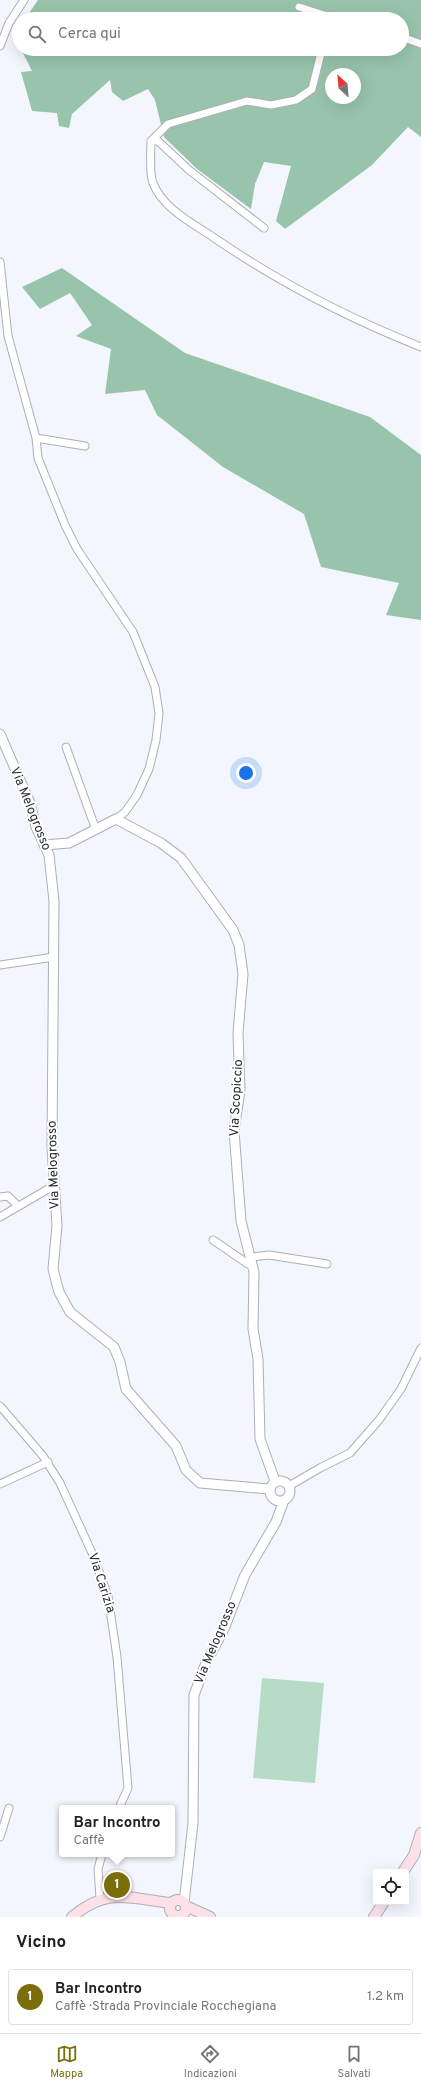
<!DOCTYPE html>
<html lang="it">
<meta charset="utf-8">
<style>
body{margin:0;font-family:Overpass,sans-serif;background:#f2f2f2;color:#222}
.controls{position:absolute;right:12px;bottom:12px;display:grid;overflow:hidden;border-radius:4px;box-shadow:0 4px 16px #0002}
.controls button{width:36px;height:36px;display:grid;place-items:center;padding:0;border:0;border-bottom:1px solid #e0e0e0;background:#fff;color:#222;font:20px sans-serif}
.compass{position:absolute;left:325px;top:68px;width:36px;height:36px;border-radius:50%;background:#fff;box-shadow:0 4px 16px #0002;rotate:334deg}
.you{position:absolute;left:246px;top:773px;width:14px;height:14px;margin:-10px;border:3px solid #fff;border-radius:50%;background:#1a73e8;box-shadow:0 0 0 6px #1a73e833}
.badge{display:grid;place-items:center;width:26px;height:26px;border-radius:50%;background:#796e0a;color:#fff;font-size:13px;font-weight:700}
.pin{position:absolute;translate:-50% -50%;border:2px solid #fff;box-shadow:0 1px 4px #0006}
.popup{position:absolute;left:59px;top:1805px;width:116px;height:52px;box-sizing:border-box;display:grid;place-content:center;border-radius:4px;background:#fff;filter:drop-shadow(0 1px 3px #0005);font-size:13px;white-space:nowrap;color:#767676}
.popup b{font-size:15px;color:#222}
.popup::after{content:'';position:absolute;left:50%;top:100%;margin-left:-8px;border:8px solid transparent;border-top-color:#fff}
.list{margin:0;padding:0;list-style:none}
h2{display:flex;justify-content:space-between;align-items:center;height:52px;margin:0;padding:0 16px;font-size:17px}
h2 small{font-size:13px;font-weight:400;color:#767676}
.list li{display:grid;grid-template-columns:26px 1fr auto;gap:12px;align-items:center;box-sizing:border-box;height:56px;margin:0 8px 8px;padding:0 8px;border:1px solid #e0e0e0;border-radius:4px}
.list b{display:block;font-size:15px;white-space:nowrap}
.list p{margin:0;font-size:13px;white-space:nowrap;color:#767676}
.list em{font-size:13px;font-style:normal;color:#767676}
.icon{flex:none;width:22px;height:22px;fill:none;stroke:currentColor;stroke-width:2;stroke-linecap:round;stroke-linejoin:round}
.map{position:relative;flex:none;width:421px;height:1917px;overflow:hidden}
.search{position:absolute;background:#fff;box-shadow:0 4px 16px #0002;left:12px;right:12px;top:12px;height:44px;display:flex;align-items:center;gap:10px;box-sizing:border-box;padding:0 14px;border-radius:22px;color:#767676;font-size:15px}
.sheet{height:116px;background:#fff}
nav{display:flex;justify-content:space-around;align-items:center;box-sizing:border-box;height:56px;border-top:1px solid #e0e0e0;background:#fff;font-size:11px;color:#767676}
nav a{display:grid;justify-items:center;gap:2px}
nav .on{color:#796e0a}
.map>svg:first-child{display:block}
.green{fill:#b6dbc6}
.forest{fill:#98c4ab;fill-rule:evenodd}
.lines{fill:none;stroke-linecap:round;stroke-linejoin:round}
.minor-casing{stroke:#acafb7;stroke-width:9}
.tertiary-casing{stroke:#acafb7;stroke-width:11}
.secondary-casing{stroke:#acafb7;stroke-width:12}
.minor{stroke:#fff;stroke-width:7}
.tertiary{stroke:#fff;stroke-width:9}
.secondary{stroke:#fce1e9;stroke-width:10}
.labels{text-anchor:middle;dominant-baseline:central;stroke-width:4;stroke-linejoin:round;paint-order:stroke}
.street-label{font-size:13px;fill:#2b2c2f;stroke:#fff}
</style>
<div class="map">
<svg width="421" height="1917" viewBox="0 0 421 1917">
<rect width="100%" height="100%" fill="#f4f6fd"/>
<!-- green -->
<path class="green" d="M262 1678 324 1683 315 1783 253 1778Z"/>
<!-- forest -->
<path class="forest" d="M38 0H421V137L408 127 372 165 285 229 276 221 291 166 264 162 255 184 251 209 197 169 164 137 155 100 148 89 123 101 112 92 110 80 72 114 69 128 59 126 57 113 32 111 21 72 32 71 21 49H402V19H25ZM331 74H355V98H331Z
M62 268 185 353 370 417 421 455V620L386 615 399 583 321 567 304 514 223 467 157 415 145 390 105 394 111 349 76 336 92 325 70 293 40 309 22 287Z"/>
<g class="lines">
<defs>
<path id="minor" d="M299 7 324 15 346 19
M402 37 421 44
M0 46 9 23 24 0
M151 141 168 124 247 101 271 105 296 100 312 89 322 49
M264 228 189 170 158 141H151C151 152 149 173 153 183 162 207 190 222 210 235 278 282 345 317 421 347
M0 262 8 336 36 438 38 458 65 525 77 549 133 632 155 687 159 713 156 740 149 769 137 795 125 812 116 819
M36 438 85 446
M66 747 96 830
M0 965 54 957
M0 1197 8 1196 18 1206
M0 1217 55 1185
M213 1240 248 1264 252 1263
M251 1257 269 1255 327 1264
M0 1406 43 1456 60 1483 93 1555 108 1596 117 1657 128 1788 119 1808
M0 1484 48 1462
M289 1486 320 1468 350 1453 379 1420 401 1389 421 1348
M0 1837 9 1808
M100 1898 98 1869 102 1854
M172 1914 173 1917
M178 1917 179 1916"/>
<path id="tertiary" d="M0 734 30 803 36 827 49 855 54 901 52 1147 57 1226 53 1269 59 1292 70 1312 114 1347 120 1362 126 1389 176 1446 186 1470 200 1483 269 1489
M44 845 69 843 116 819 161 843 181 858 233 930 239 945 243 974 238 1033 240 1090 234 1131 241 1221 254 1272 253 1329 258 1359 260 1439 275 1481
M270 1491a10 10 0 1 1 20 0a10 10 0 1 1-20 0Z
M184 1903 193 1823 194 1695 206 1663 224 1629 245 1575 276 1522 284 1500"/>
<path id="secondary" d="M403 1872 414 1855 421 1833
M170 1908a8 8 0 1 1 16 0a8 8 0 1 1-16 0Z
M186 1906 210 1917
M72 1917C108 1886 130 1899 172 1903
M374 1917 384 1902"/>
</defs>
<!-- minor casing -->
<use href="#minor" class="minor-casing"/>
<!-- tertiary casing -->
<use href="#tertiary" class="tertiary-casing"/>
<!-- secondary casing -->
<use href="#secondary" class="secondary-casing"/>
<!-- minor -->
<use href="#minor" class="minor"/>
<!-- tertiary -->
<use href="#tertiary" class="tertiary"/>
<!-- secondary -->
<use href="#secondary" class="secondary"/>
</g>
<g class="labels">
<!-- street labels -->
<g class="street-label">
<text transform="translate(30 809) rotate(68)">Via Melogrosso</text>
<text transform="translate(237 1098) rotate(-87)">Via Scopiccio</text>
<text transform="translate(54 1165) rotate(-92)">Via Melogrosso</text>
<text transform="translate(101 1583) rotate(72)">Via Carizia</text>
<text transform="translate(216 1643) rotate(-67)">Via Melogrosso</text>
</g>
</g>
</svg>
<div class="controls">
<button><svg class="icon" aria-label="locate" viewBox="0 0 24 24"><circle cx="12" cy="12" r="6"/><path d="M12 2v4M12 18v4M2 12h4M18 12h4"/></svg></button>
</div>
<svg class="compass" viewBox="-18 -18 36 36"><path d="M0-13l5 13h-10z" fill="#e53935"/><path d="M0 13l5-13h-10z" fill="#767676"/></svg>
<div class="you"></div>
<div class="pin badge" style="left:117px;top:1885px">1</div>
<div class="popup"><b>Bar Incontro</b>Caffè</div>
<div class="search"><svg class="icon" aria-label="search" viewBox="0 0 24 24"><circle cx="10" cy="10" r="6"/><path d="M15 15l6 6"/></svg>Cerca qui</div>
</div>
<section class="sheet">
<h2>Vicino<small></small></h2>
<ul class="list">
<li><span class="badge">1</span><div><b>Bar Incontro</b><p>Caffè · Strada Provinciale Rocchegiana</p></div><em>1.2 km</em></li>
</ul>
</section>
<nav>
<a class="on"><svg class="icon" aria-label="map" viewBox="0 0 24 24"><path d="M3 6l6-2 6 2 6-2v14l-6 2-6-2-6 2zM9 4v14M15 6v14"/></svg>Mappa</a>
<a><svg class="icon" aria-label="directions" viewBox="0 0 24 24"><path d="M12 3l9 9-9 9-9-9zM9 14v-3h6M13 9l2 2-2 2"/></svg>Indicazioni</a>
<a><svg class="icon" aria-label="saved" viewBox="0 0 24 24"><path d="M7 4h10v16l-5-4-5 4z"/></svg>Salvati</a>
</nav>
